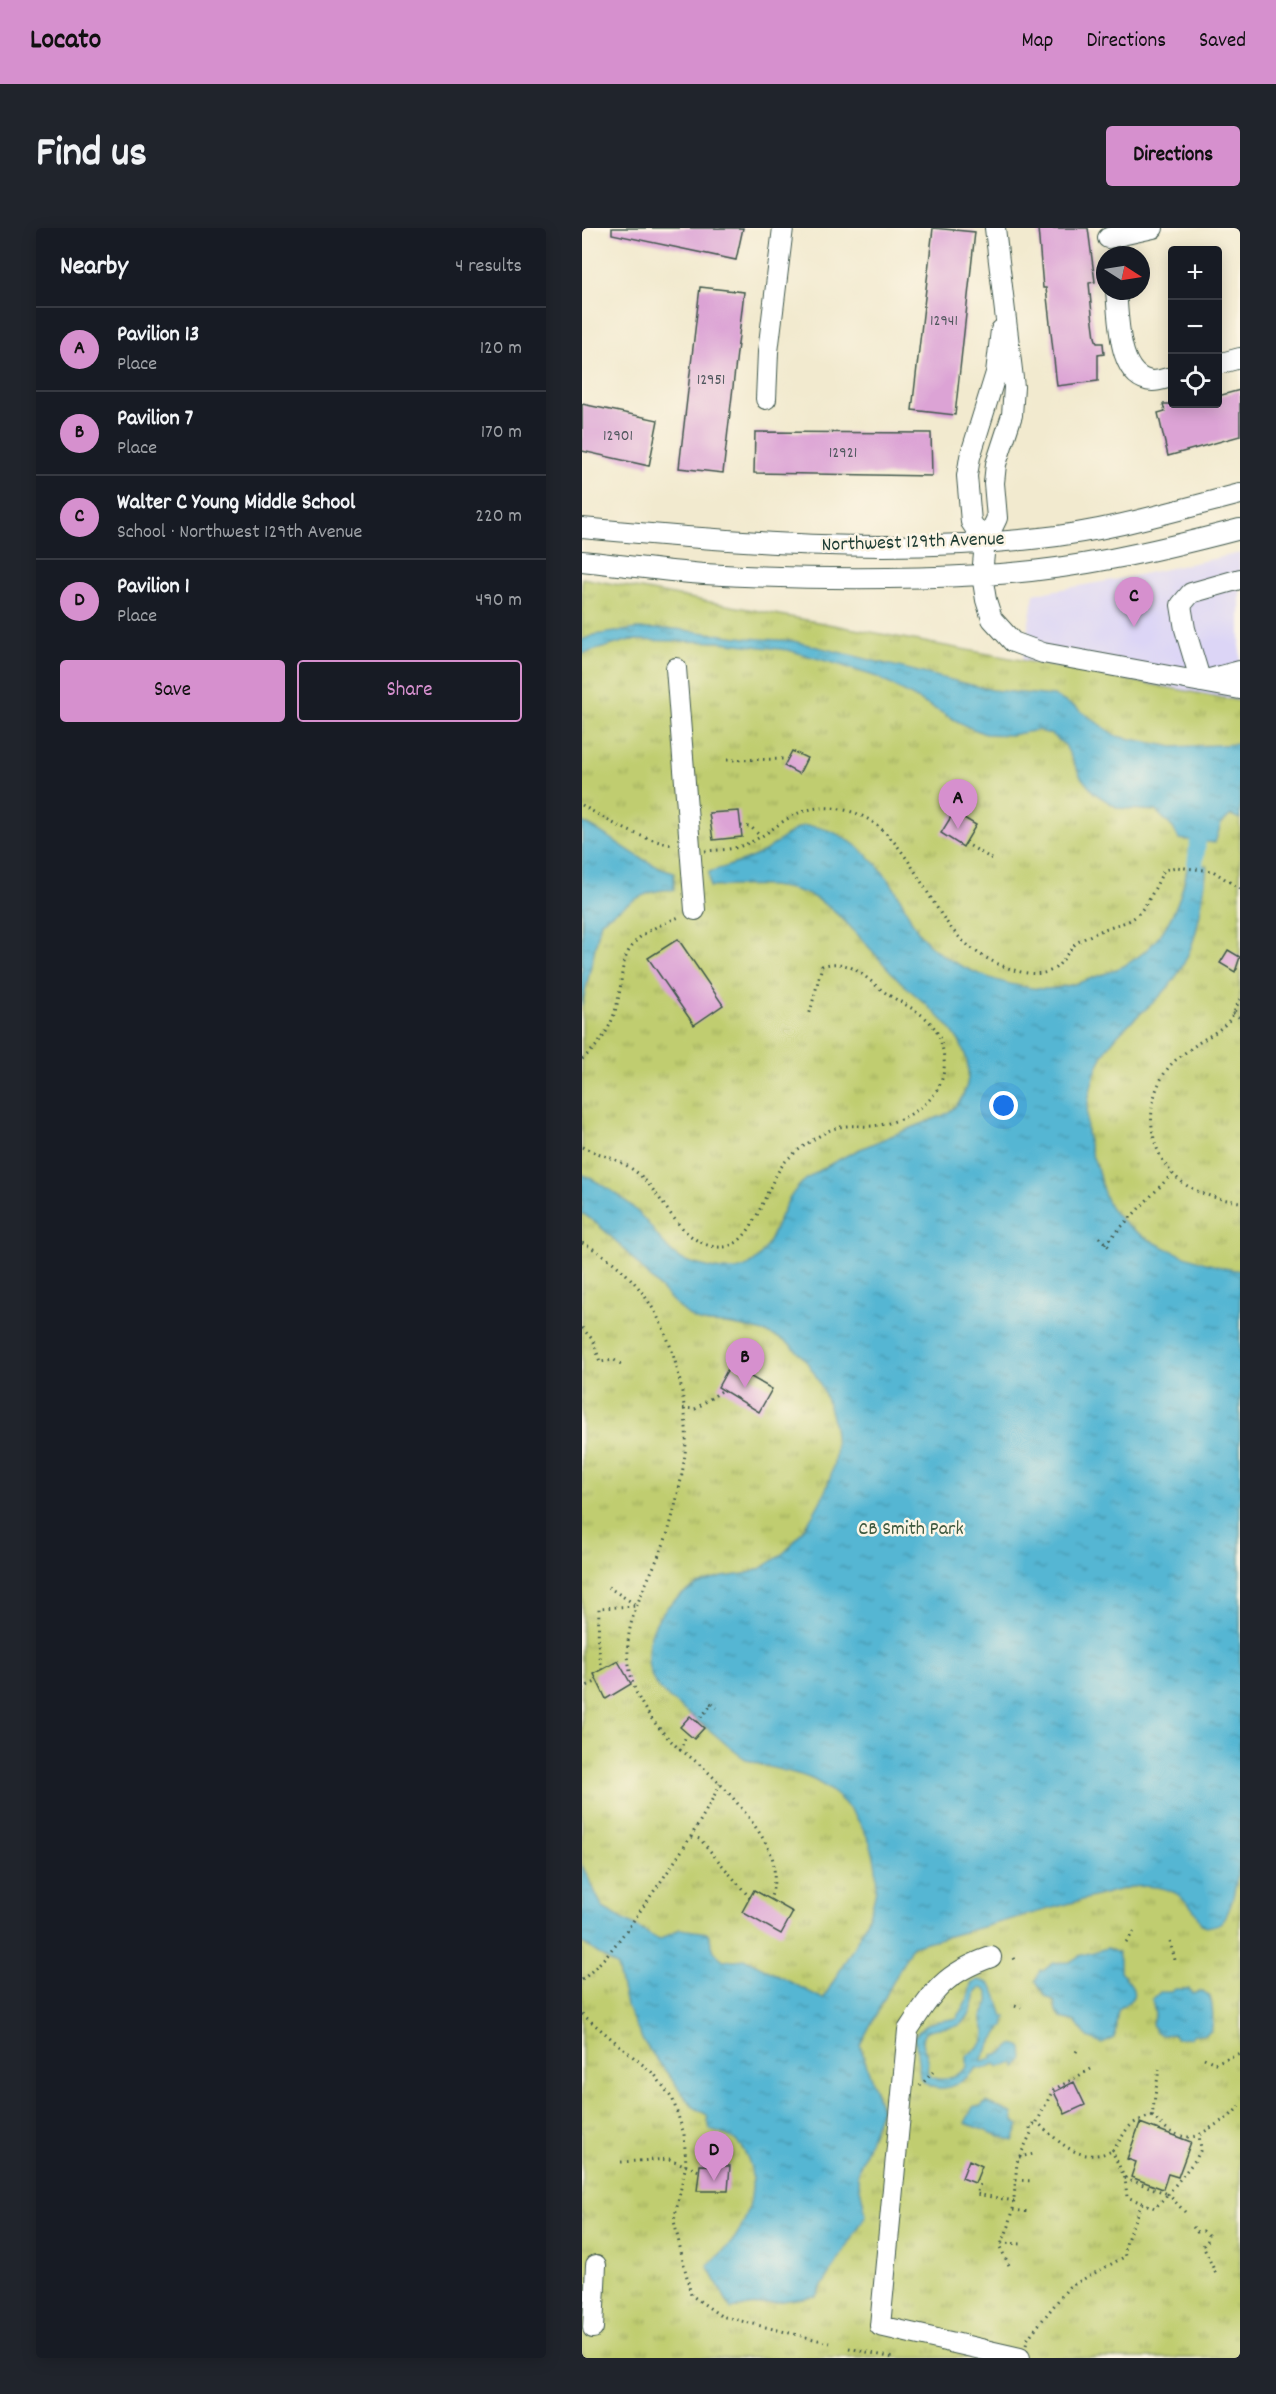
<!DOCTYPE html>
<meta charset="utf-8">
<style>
body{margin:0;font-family:Dekko,sans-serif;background:#20242c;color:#f1f3f6}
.controls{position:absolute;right:18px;top:18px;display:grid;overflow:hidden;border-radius:6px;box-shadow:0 3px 15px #0003}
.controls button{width:54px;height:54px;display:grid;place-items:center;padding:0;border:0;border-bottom:2px solid #363941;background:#171b24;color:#f1f3f6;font:30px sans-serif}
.compass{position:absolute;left:514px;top:18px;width:54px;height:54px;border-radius:50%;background:#171b24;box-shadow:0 3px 15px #0003;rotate:102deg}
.you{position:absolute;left:422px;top:878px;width:21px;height:21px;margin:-15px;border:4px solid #fff;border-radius:50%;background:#1a73e8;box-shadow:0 0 0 9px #1a73e833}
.badge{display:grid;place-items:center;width:39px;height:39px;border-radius:50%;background:#d690ce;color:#111;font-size:20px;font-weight:700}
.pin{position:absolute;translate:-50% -50px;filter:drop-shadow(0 2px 3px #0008)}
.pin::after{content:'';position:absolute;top:32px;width:21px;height:18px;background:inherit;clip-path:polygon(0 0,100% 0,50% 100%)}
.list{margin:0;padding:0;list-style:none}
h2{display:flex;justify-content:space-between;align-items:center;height:78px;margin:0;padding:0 24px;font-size:26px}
h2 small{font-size:20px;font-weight:400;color:#9ea1a6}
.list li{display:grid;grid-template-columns:39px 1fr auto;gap:18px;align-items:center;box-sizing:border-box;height:84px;padding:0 24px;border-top:2px solid #363941}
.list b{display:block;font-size:22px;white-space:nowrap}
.list p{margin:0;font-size:20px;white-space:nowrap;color:#9ea1a6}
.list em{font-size:20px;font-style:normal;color:#9ea1a6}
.actions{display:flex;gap:12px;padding:18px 24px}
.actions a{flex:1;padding:14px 0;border:2px solid #d690ce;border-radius:6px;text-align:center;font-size:21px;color:#d690ce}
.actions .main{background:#d690ce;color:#111}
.icon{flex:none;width:33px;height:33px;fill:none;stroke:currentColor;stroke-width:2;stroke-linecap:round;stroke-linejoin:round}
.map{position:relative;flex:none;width:658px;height:2130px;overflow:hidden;border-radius:6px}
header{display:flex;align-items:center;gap:36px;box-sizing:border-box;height:84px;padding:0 30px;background:#d690ce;color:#111}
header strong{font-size:28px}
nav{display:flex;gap:33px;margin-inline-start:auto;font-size:21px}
.intro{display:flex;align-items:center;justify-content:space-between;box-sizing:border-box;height:144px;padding:0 36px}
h1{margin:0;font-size:42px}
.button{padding:15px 27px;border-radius:6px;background:#d690ce;color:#111;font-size:21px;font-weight:700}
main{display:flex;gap:36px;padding:0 36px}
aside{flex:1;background:#171b24;border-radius:6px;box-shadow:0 3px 15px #0003}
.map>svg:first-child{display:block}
.built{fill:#dcd5f6}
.park{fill:url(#park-tufts);stroke:#708552;stroke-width:1.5}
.water{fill:url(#water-ripples);stroke:#3a7a84;stroke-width:1.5;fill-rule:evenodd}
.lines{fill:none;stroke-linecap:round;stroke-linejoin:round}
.canal{stroke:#55b6d3;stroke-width:16}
.building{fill:#dca3d5}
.minor-casing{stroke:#3f574b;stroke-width:22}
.path{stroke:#3f574b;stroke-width:3;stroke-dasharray:1.5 4.5;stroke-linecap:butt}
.minor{stroke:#fff;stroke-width:20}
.labels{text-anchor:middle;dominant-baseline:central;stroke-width:5;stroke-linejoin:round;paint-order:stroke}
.number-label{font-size:16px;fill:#4e565c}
.street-label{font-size:20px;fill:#1f3d34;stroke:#fcf5e5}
.park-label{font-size:20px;fill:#3f5a40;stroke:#fcf5e5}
</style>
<header>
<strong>Locato</strong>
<nav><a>Map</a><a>Directions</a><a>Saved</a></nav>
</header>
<div class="intro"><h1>Find us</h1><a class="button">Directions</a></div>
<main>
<aside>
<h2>Nearby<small>4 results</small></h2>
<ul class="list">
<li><span class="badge">A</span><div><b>Pavilion 13</b><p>Place</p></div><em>120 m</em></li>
<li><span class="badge">B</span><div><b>Pavilion 7</b><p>Place</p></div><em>170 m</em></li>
<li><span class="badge">C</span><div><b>Walter C Young Middle School</b><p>School · Northwest 129th Avenue</p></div><em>220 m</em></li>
<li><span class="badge">D</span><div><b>Pavilion 1</b><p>Place</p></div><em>490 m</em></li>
</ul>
<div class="actions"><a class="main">Save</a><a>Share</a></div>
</aside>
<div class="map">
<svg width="658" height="2130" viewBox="0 0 658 2130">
<defs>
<pattern id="park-tufts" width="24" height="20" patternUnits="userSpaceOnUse" patternTransform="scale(1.5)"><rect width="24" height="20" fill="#c0cd6f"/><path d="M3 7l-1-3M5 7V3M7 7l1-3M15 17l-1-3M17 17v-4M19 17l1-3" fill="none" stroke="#9ba85c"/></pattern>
<pattern id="water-ripples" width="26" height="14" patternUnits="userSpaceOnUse" patternTransform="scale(1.5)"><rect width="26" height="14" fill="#55b6d3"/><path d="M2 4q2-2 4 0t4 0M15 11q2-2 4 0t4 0" fill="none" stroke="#4695ac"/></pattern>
</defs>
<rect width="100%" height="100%" fill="#fcf5e5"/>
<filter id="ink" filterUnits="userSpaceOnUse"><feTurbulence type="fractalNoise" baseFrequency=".0167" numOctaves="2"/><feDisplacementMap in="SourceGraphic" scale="12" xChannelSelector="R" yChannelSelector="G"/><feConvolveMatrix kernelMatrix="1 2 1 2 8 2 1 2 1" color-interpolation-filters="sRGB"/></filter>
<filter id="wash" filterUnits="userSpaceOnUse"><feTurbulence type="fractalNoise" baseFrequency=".008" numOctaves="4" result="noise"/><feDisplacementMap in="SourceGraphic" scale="24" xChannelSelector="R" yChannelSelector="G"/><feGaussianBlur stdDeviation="1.35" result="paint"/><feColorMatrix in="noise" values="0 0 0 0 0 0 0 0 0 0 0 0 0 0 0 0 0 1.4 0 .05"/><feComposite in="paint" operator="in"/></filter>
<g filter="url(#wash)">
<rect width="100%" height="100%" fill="#f2eacf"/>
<!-- built -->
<path class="built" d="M658 325V473L440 433 452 366 542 350Z"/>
<!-- park -->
<path class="park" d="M0 350 658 473V2130H0Z"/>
<!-- water -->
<path class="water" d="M54 401H94L165 410 211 413 410 462 472 468 493 479 534 508 591 519 658 516V591L649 587 639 596 633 615 597 611 591 600 574 583 536 580 512 565 499 549 483 517 470 507 456 502 429 507 403 506 384 498 295 449 258 437 206 422 138 414 48 412 0 426V412L12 407Z
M0 594C33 609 56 635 92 644V662C64 659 42 679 19 693L0 778Z
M221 598C259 597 296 632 314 663 324 679 329 696 341 710 366 739 427 761 465 761 485 760 503 752 522 746 574 729 596 689 606 637L625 638C619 684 615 729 581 765 558 789 532 802 517 835 506 861 500 897 509 924 510 929 513 933 514 937 519 952 520 967 529 980 551 1013 620 1037 658 1043V1635C654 1650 651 1686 638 1695 634 1698 628 1698 624 1699 617 1696 617 1691 613 1684 597 1660 575 1656 548 1659L330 1718 278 1817 299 1881 275 1946 284 1987 234 2068 149 2081 126 2038C134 2029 145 2021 152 2011 171 1984 180 1938 154 1913 148 1907 136 1905 128 1902L125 1887 110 1878 61 1813 44 1777 35 1739 0 1714V1637L21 1680 77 1712 98 1701 126 1705 132 1723 141 1733 164 1731 241 1771C257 1743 280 1709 290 1678 306 1628 276 1576 232 1552 210 1541 184 1542 162 1530 151 1523 141 1513 130 1504 112 1490 94 1477 77 1461 66 1447 64 1432 67 1414 75 1378 107 1356 141 1349 151 1347 163 1347 172 1343 181 1340 191 1333 199 1327 209 1320 215 1309 223 1299 236 1280 248 1258 252 1234 259 1198 240 1147 214 1122 198 1105 165 1099 143 1096 132 1095 121 1096 112 1091 98 1082 86 1069 75 1057 51 1032 29 1004 0 985V946C24 958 44 970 62 991 73 1003 84 1023 99 1031 107 1035 116 1037 125 1039 198 1060 184 979 226 950 267 922 315 906 362 887 376 879 384 866 386 850 390 805 341 777 314 749 289 724 263 686 231 669 199 653 163 658 128 659L127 644C145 638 164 634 181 624 195 616 205 604 221 598Z
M525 1720 536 1725 538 1732V1744C542 1749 548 1753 550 1759 556 1772 544 1774 537 1781 535 1783 533 1806 533 1810L520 1816 506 1810 494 1794 480 1790 474 1783 473 1774 463 1768 454 1753 458 1742 461 1743 471 1735 488 1734 497 1728Z
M396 1752C416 1753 415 1774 421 1788H424L422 1799H420L400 1830V1833L411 1830V1827C414 1826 418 1826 420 1825 429 1821 428 1812 440 1819L441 1832 434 1839 432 1835 417 1839 413 1836 401 1841 395 1840C380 1856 356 1871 338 1850L333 1808C347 1789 356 1795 375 1790L386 1771 389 1756ZM399 1759 406 1764C410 1775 404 1779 400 1789 399 1795 402 1798 403 1804 404 1816 393 1821 385 1828V1839C376 1848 362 1855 349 1849 342 1843 348 1836 345 1827 344 1823 340 1820 340 1814 340 1794 369 1803 379 1796 389 1789 393 1773 394 1763Z
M593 1761H607L610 1766 620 1763 627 1767C631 1774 632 1795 629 1803L620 1807 612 1806 608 1810H593L592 1806 580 1807 573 1804 570 1796 573 1786 570 1772 578 1764H590Z
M404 1874 431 1886 432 1893 437 1897 431 1913 383 1895 391 1879H399Z"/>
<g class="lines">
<!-- canal -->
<path class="canal" d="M613 637 616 613"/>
</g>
<g id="blocks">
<!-- building -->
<path class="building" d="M30 0H161L154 32 30 6Z
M351 0 393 4 373 187 330 182Z
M456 0H506L513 54 507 55 510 86 513 109 515 115H521L522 126 516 127V153L475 158 464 60H461Z
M118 59 162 64 141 245 97 240Z
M658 162V208L586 228 576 185 583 183 581 176H636V168Z
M0 176 76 192 67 238 0 223Z
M173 204 349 205 350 248 172 245Z
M210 523 225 530 217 546 202 538Z
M157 583 160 609 131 612 127 585Z
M372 584 394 597 381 619 359 605Z
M96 711 141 777 112 797 66 730Z
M646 722 658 729 653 744 638 735Z
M148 1137 190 1161 177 1184 136 1159Z
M36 1433 49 1456 24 1471 12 1446Z
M108 1488 122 1500 112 1511 98 1499Z
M172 1662 211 1684 199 1706 160 1684Z
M492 1854 503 1877 483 1886 472 1864Z
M558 1895 609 1914 596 1949 586 1946 581 1961 549 1949 554 1934 545 1931Z
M387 1932 400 1938 393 1955 380 1950Z
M118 1937 148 1938 146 1963H115Z"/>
</g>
</g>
<g filter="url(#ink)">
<use href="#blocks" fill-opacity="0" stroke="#3f574b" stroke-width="1.5"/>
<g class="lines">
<defs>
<path id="minor" d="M413 0 432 159 430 187 414 236 412 255 415 290 403 315 400 347 404 372 410 391 431 414 461 425 658 461
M526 10 571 0
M534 63C537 90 535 151 571 153 577 153 585 150 590 149
M636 136 658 130
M184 171 186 124 201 0
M0 300C153 314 305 327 458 310 526 303 592 283 658 266
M403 315 389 294 385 248 388 229 414 145 419 102
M0 333C41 337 81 343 122 346 214 351 307 352 399 347 487 343 574 323 658 301
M94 440 113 682
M624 452 658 443
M619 454 603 401 599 377 609 365 658 351
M409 1729C363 1745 352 1762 326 1802L298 2098 438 2130
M11 2100 14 2037"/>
</defs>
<!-- minor casing -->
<use href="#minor" class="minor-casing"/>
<!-- path -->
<path class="path" d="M145 532 205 531
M0 577C29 595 58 611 91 617
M159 598 169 599 178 608
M383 615 410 631
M123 623C135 622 148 622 159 618 197 605 208 573 258 581 320 591 338 666 375 707 391 724 410 735 432 742 444 746 461 748 472 741 482 734 486 721 496 714 508 707 520 702 533 697 538 696 546 694 550 691 565 681 574 657 582 642L594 639 631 643 658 661
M654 741 658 744
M658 771C655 777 652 786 648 791 641 801 625 809 615 816 606 823 594 830 587 839 567 864 564 901 579 929 595 960 625 970 658 974
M651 785 658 790
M0 831C26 811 35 786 39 754 40 742 42 728 50 718 60 703 81 696 97 689
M0 919C16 926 36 931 50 941 80 960 94 1015 135 1019 175 1024 182 950 208 929 218 920 242 903 254 900 267 896 277 899 290 898 325 895 366 870 362 831 359 794 340 786 310 769 286 755 271 728 240 738L227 788
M517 1009 528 1020
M0 1015C71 1049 99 1123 104 1199 106 1227 95 1273 87 1301 75 1340 43 1385 46 1425 48 1469 68 1492 98 1522L105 1506
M523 1016 590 946
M0 1100 11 1112 18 1134 32 1132 41 1137
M101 1180 113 1181 141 1162
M26 1359 54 1377
M20 1442 16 1415 17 1380 55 1378
M0 1460 16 1453
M130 1476 135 1480
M115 1494 130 1476 125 1473
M98 1522C128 1540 175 1593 189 1626 194 1638 193 1659 188 1671
M110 1609 118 1611 168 1670
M588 1713 593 1732
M544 1714 552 1704
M432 1730 433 1732
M0 1752C28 1728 49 1696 70 1666 95 1631 119 1595 138 1556
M433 1778 439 1780
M0 1786 73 1847 91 1872 102 1906 104 1936 92 1993 109 2067 139 2088 248 2115
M494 1824 496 1821
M622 1830 633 1835 658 1825
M509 1841 471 1862 455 1894C478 1914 496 1937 530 1923
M338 1858 351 1844
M570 1888C584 1901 598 1914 617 1907
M437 1929 452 1926
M39 1934 87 1931 117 1943
M543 1950 530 1923C547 1902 541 1896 570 1888L577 1841
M543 1950 586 1966 573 1980 545 1969Z
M394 1952 398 1956 394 1966 432 1973
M434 1952 450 1953
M431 1982 448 1984
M603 1984 586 1966 614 1931 619 1921 617 1907 648 1888 658 1878
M611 1999 615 2004 621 2003 626 2007V2012L621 2018 634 2046
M419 2015 441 2016
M427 2037 418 2019 427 1998 431 1982 435 1934 449 1905 448 1899 455 1894
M444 2117 446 2110 487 2059 544 2028C540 2016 555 1988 560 1975
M267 2120 311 2130"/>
<!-- minor -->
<use href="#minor" class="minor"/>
</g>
</g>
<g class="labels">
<!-- number labels -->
<g class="number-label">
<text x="362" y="93">12941</text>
<text x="129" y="152">12951</text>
<text x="36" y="208">12901</text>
<text x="261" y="225">12921</text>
</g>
<!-- street labels -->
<g class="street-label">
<text transform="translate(331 315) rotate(-2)">Northwest 129th Avenue</text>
</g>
<!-- park labels -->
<g class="park-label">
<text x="329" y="1302">CB Smith Park</text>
</g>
</g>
</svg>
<div class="controls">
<button>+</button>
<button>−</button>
<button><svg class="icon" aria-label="locate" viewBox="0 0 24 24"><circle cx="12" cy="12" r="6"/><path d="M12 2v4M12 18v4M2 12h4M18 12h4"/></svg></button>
</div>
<svg class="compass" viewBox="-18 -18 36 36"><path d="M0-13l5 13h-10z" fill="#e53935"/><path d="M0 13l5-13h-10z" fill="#9ea1a6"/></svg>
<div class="you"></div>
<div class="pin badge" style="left:376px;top:601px">A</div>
<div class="pin badge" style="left:163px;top:1160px">B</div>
<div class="pin badge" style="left:552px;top:399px">C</div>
<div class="pin badge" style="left:132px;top:1953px">D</div>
</div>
</main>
